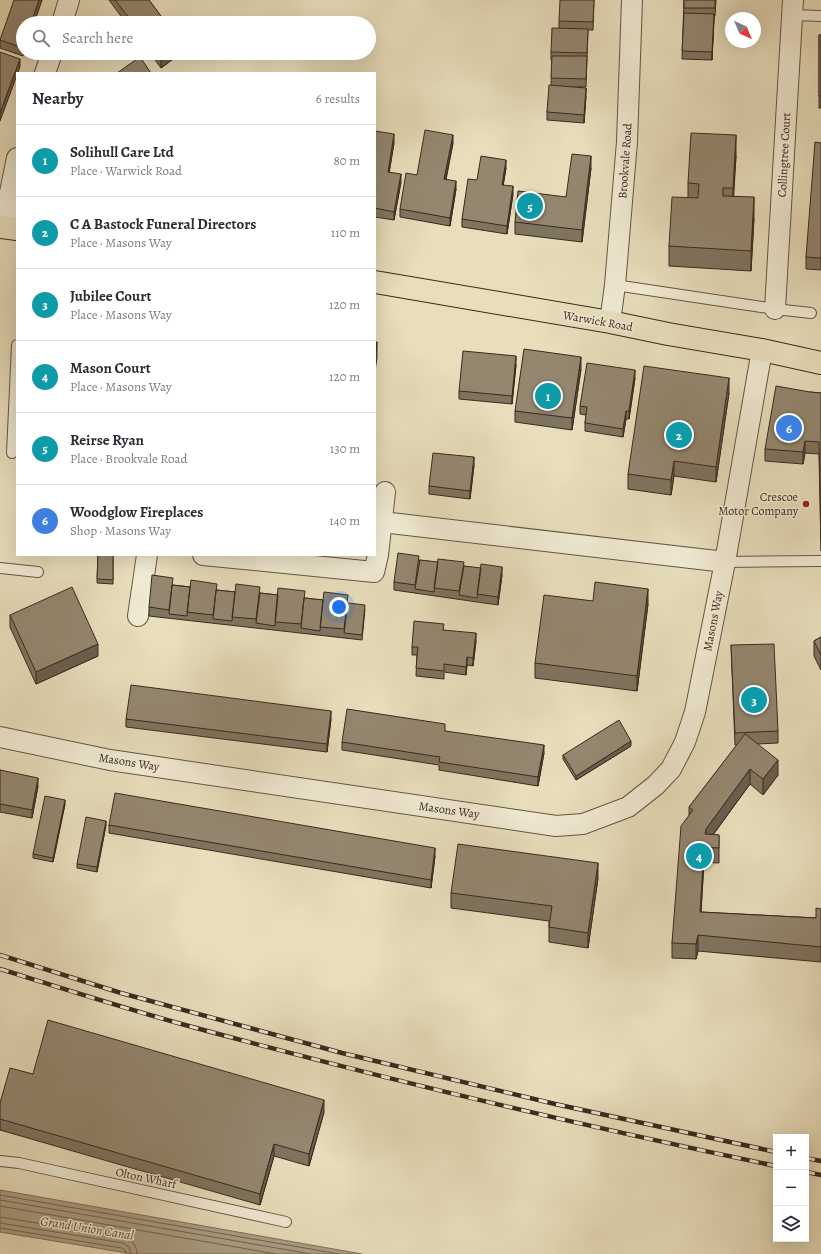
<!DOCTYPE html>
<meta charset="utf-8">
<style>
body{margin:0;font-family:Alegreya,serif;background:#f2f2f3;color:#2b2b33}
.controls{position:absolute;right:12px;bottom:12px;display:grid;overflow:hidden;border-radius:0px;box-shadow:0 4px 16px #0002}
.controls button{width:36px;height:36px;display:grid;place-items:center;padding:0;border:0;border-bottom:1px solid #e1e1e2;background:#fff;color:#2b2b33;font:20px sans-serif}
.compass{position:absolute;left:725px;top:12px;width:36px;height:36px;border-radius:50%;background:#fff;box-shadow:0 4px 16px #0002;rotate:136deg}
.you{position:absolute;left:339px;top:607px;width:14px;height:14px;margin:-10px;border:3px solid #fff;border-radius:50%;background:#1a73e8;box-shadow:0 0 0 6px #1a73e833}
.badge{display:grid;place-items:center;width:26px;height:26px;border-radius:50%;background:#8f2418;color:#fff;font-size:13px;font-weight:700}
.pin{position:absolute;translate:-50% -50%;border:2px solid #fff;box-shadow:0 1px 4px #0006}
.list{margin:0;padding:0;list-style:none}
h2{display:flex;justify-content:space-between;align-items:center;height:52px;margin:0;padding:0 16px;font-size:17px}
h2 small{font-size:13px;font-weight:400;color:#7c7c81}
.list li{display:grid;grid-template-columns:26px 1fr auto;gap:12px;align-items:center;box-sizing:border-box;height:72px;padding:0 16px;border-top:1px solid #e1e1e2}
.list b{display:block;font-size:15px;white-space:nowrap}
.list p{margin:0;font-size:13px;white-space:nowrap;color:#7c7c81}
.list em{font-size:13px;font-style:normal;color:#7c7c81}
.icon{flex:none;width:22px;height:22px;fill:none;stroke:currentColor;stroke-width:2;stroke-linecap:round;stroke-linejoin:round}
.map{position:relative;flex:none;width:821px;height:1254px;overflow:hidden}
.search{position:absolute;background:#fff;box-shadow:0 4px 16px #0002;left:16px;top:16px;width:360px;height:44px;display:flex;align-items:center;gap:10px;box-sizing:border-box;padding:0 14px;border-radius:22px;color:#7c7c81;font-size:15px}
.panel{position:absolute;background:#fff;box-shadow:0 4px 16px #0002;left:16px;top:72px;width:360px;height:484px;border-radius:0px}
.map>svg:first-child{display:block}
.water{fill:#aca086;stroke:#7e705c}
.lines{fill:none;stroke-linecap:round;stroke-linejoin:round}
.shore{stroke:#726452;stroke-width:1}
.service-casing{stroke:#655646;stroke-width:12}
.minor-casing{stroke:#655646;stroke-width:22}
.trunk-casing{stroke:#39291e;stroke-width:24}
.service{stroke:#f0ead3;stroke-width:10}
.minor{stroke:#f0ead3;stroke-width:20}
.trunk{stroke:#e8debc;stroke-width:22}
.rail-casing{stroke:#39291e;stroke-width:4.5}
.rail{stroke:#f0ead3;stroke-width:3;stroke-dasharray:9;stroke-linecap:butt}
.wall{fill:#7f7460;stroke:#39291e}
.shaded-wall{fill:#685e4e;stroke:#39291e}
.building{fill:#948770;stroke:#39291e}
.poi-dot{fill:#8f2418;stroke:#f0ead3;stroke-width:1.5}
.labels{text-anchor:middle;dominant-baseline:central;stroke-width:3;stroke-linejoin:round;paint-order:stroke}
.street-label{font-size:12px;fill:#39291e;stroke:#f0ead3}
.poi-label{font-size:12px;fill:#39291e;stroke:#f0ead3;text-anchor:end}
.water-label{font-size:13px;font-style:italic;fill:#5c4d3d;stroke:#f0ead3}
</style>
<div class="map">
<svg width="821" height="1254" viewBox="0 0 821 1254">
<rect width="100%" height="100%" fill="#e8debc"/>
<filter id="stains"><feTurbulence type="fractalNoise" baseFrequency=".005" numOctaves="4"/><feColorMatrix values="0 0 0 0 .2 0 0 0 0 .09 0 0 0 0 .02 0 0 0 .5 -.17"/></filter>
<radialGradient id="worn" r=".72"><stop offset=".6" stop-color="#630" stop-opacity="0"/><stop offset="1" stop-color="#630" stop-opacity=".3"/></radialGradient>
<!-- water -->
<path class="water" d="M0 1190 362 1254H133L0 1232Z"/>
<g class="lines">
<!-- shore -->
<path class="shore" d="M0 1195 339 1254
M0 1200 311 1254
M0 1206 276 1254
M0 1217 124 1237C132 1240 137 1246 137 1254
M0 1223 123 1243 129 1247 131 1254
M0 1228 122 1248 125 1250 126 1254"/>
<defs>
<path id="service" d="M792 15 821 16
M615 285 775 309 811 313
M12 453 17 345
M725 562 821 561
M0 568 38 572
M0 1161 19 1163 286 1222"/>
<path id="minor" d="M62 23 69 0
M45 73 52 53
M6 227 7 207 17 158
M775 309 793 0
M610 322 615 285 627 142 632 0
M382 522 725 562
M203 555 374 572 378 555 385 492
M138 616 147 555
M0 737 110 760 556 826 583 824 628 807 656 785 671 769 685 742 695 712 725 562 762 350"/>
<path id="trunk" d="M0 227 17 229
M375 282 610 322 668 334 762 350 821 363"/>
</defs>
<!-- service casing -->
<use href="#service" class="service-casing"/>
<!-- minor casing -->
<use href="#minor" class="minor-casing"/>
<!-- trunk casing -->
<use href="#trunk" class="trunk-casing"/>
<!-- service -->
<use href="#service" class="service"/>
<!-- minor -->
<use href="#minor" class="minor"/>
<!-- trunk -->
<use href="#trunk" class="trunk"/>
<defs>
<path id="rail" d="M0 955 121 993 342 1053 555 1104 776 1152
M0 969C61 988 123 1008 185 1025 380 1078 578 1125 776 1166
M806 1158 821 1161
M806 1172 821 1175"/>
</defs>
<!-- rail casing -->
<use href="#rail" class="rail-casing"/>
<!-- rail -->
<use href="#rail" class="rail"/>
</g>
<!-- wall -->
<path class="wall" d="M42 0 23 53H24L23 56 0 48V40Z
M109 0H149L166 23H126Z
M594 0 593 30H588L586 87H570L586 96 584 123 547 120V112L551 85 552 60H551V52L559 28V21Z
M684 0H716L715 16H714L712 60 682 59Z
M819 35H821V108H819Z
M150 53H181L161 68Z
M375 131 394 143 389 172 401 182 394 220 375 217Z
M453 143 446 180 456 189 450 226 400 217V209L417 175Z
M821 143V270L806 269V257Z
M736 156 733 196 754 218 751 271 669 266V246L688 197V183Z
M506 168 503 185 513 194 507 234 462 227V219L477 180Z
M591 168 582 242 515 234V222L566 197Z
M516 365 512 404 459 399V391Z
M581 369 572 430 515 422V411Z
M635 378 629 419H626L623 437 585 431V423L586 415 580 414V406Z
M810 392 821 393V551L819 454 805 453 803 464 765 461V449Z
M729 393 716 482 674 476 671 495 628 489V474Z
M474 465 470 499 429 494V486Z
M98 555H113V584L97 583Z
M419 560 464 566 502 575 498 605 394 590V582Z
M173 585 235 592 260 593 305 598 348 603 365 609 362 640 149 616V607Z
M593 601 648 604 637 691 535 678V663Z
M10 615 98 656 36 684 10 627Z
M444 630 476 641 473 666 467 665 466 675 444 672V679L416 676 417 655H412V647Z
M821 637V670L814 656V641Z
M731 645 778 731V743L757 744 778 775 763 795 750 784 713 835H719V863L704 862 701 912 816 918 821 909V962L698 951 696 959 672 958V943L689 816V807L737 745H735Z
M126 719H331L327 752 126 727Z
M445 731 544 753 538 786 439 770V765L342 750V742Z
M631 746 576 780 563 759V755Z
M0 770 38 786 32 818 0 812Z
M65 804 53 862 33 858V854Z
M106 825 97 872 77 868V864Z
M109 825 435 856 431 888 109 833Z
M598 878 588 948 549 942V921L451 908V893Z
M33 1074 324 1112 309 1166 274 1156 260 1205 0 1130V1103Z"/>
<!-- shaded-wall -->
<path class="shaded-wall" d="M39 0H42L34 23H31Z
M714 14V22L712 60V52Z
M171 53H181L161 68V60Z
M20 59V67L0 121V113Z
M586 88V96L584 123V115Z
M394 134V143L388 180V172Z
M453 135V143L444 187V179Z
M736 135V156L733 209V188Z
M591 156V168L582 242V230Z
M506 160V168L502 193V185Z
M401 174V182L394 220V212Z
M456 181V189L450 226V218Z
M513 186V194L507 234V226Z
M754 197V218L751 271V251Z
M377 342V358L375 371V356Z
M516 356V365L512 404V396Z
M581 357V369L572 430V418Z
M635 370V378L629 419V411Z
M729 378V393L716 482V467Z
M626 411V419L623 437V429Z
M805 441V453L803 464V452Z
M474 457V465L470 499V491Z
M674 461V476L671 495V480Z
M502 567V575L498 605V597Z
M648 589V604L637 691V676Z
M476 633V641L473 666V658Z
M98 644V656L36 684V672Z
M467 657V665L466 675V667Z
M331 711V719L327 752V744Z
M631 741V746L576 780V776Z
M544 745V753L538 786V777Z
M778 760V775L763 795V779Z
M750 769V784L706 844 705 849 706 829Z
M38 778V786L32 818V810Z
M65 800V804L53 862V858Z
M106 821V825L97 872V867Z
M704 847V862L700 927V912Z
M435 848V856L431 888V880Z
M598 863V878L588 948V933Z
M698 935V951L696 959V944Z
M324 1100V1112L309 1166V1154Z
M274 1144V1156L260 1205V1194Z"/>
<!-- building -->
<path class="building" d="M14 0H39L31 23H23V48L0 40Z
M115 0H149L166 23H133Z
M560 0H594L593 22 559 21Z
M684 0H715V8H684Z
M684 13 714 14 712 52 682 51Z
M552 28 588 29 587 53 551 52Z
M819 35H821V96H819Z
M0 52 20 59 0 113Z
M156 53H171L161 60Z
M552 56H587L586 79 551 78Z
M140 57 151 73H117Z
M549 85 586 88 584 115 547 112Z
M425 130 453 135 444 179 456 181 450 218 400 209 406 173 417 175Z
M375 131 394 134 388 172 401 174 394 212 375 208Z
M691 133 736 135 733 188H723V196L754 197 751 251 669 246 672 197 698 198 699 184 688 183Z
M815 142 821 143V258L806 257Z
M572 154 591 156 582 230 515 222 518 191 566 197Z
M481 156 506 160 502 185 513 186 507 226 462 219 468 179 477 180Z
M375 342H377L375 356Z
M524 349 581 357 572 418 515 411Z
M463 351 516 356 512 396 459 391Z
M587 363 635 370 629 411H626L623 429 585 423 587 407 580 406Z
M644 366 729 378 716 467 674 461 671 480 628 474Z
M776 386 810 392 821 393V539L819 442 805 441 803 452 765 449Z
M433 453 474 457 470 491 429 486Z
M398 553 419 556 415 585 394 582Z
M98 555H113V580L97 579Z
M438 559 464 562 459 591 434 588Z
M420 560 438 562 434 592 415 589Z
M481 564 502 567 498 597 477 594Z
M464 566 481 568 477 598 459 595Z
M152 575 173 578 169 610 149 607Z
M191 580 217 584 213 615 187 612Z
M595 582 648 589 637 676 535 663 544 595 593 601Z
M236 584 260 587 256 619 232 617Z
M172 585 190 587 187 616 169 614Z
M72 587 98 644 36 672 10 615Z
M278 588 305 591 301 624 275 622Z
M216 590 235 592 232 621 213 619Z
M324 592 348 595 344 629 320 627Z
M260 593 278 595 275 626 256 623Z
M304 598 323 600 320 631 301 628Z
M348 603 365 605 362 635 344 633Z
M414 621 444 624 443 630 476 633 473 658 467 657 466 667 444 664V671L416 668 418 647H412Z
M821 637V655L814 641Z
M774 644 778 731 735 733 731 645Z
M131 685 331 711 327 744 126 719Z
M347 709 445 724V731L544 745 538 777 439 762 440 757 342 742Z
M619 720 631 741 576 776 563 755Z
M745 734 778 760 763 779 750 769 706 829 705 834 719 835V848L704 847 700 912 816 918V908L821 909V947L698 935 696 944 672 943 681 826 693 810 689 807Z
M0 770 38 778 32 810 0 804Z
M115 793 435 848 431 880 109 825Z
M45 796 65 800 53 858 33 854Z
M86 817 106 821 97 867 77 864Z
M458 844 598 863 588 933 549 927 552 906 451 893Z
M48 1020 324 1100 309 1154 274 1144 260 1194 0 1119V1103L10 1068 33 1074Z"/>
<!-- markers -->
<circle class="poi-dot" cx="806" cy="504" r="4"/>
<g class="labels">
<!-- street labels -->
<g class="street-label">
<text transform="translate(784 155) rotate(-87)">Collingtree Court</text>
<text transform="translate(625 161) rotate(-86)">Brookvale Road</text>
<text transform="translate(598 321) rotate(10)">Warwick Road</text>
<text transform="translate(713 621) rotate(-79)">Masons Way</text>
<text transform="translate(129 762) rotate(9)">Masons Way</text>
<text transform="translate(449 810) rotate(8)">Masons Way</text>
<text transform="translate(146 1178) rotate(12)">Olton Wharf</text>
</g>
<!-- poi labels -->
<g class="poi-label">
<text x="798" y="497">Crescoe<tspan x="798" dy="14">Motor Company</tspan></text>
</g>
<!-- water labels -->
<g class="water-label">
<text transform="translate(87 1228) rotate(9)">Grand Union Canal</text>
</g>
</g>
<rect width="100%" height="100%" filter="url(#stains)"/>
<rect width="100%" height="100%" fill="url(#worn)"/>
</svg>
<div class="controls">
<button>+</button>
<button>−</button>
<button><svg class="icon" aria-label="layers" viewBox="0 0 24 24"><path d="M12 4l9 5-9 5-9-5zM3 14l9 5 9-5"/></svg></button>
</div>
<svg class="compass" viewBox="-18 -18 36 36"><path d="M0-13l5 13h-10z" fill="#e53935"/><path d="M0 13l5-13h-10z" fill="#7c7c81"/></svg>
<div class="you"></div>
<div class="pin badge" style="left:548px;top:396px;background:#0f9aa8">1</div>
<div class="pin badge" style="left:679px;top:435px;background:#0f9aa8">2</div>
<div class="pin badge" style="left:754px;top:700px;background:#0f9aa8">3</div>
<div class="pin badge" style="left:699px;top:856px;background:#0f9aa8">4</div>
<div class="pin badge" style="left:530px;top:206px;background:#0f9aa8">5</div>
<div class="pin badge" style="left:789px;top:428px;background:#3f7fe0">6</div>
<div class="search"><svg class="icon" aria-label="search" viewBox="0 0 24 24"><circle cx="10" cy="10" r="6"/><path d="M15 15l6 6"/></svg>Search here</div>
<section class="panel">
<h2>Nearby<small>6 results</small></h2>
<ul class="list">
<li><span class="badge" style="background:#0f9aa8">1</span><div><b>Solihull Care Ltd</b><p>Place · Warwick Road</p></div><em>80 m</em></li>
<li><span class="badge" style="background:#0f9aa8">2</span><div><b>C A Bastock Funeral Directors</b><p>Place · Masons Way</p></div><em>110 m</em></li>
<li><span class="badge" style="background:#0f9aa8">3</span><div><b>Jubilee Court</b><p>Place · Masons Way</p></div><em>120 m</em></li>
<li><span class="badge" style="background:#0f9aa8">4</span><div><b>Mason Court</b><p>Place · Masons Way</p></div><em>120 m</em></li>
<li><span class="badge" style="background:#0f9aa8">5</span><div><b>Reirse Ryan</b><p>Place · Brookvale Road</p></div><em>130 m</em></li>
<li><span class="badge" style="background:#3f7fe0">6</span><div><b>Woodglow Fireplaces</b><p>Shop · Masons Way</p></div><em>140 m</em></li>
</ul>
</section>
</div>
